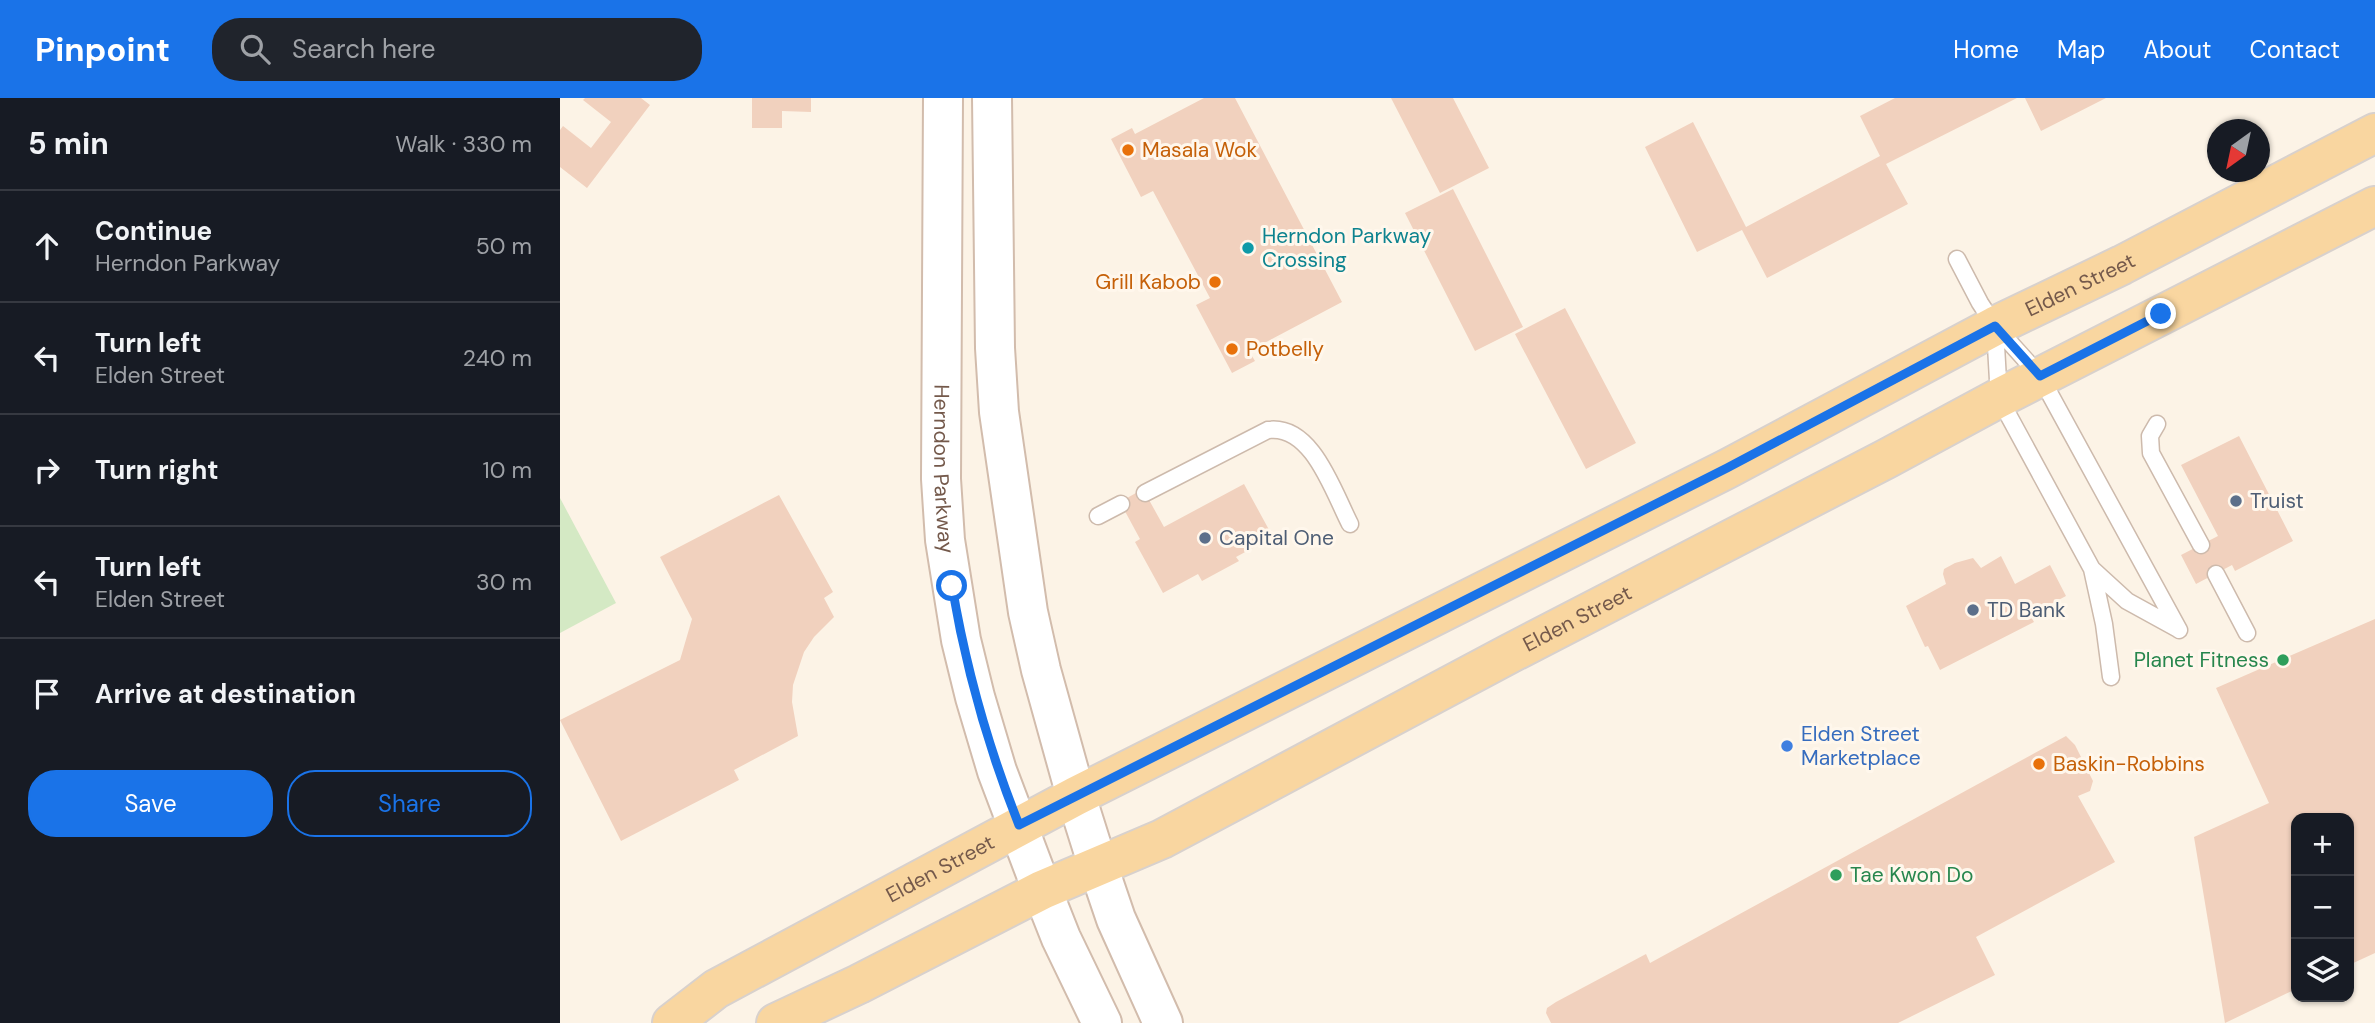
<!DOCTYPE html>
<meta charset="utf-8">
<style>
body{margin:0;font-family:"DM Sans",sans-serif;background:#20242c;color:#f1f3f6}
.controls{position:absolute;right:21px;bottom:21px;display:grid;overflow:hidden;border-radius:14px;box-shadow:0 2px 5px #0004}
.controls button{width:63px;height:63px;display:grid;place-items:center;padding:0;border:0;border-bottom:2px solid #363941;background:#171b24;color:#f1f3f6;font:35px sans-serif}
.compass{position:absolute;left:1647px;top:21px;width:63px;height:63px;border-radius:50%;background:#171b24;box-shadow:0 2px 5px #0004;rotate:213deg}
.stop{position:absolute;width:21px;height:21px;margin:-16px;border:5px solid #1a73e8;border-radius:50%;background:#fff}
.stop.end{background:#1a73e8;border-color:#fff;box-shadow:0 2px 7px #0008}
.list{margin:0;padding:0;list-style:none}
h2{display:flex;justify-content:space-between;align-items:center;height:91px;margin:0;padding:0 28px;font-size:30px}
h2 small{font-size:23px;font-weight:400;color:#9ea1a6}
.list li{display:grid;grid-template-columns:46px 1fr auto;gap:21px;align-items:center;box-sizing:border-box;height:112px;padding:0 28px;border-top:2px solid #363941}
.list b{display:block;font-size:26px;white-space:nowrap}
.list p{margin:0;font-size:23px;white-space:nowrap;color:#9ea1a6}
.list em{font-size:23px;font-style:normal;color:#9ea1a6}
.actions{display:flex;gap:14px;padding:21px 28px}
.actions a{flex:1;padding:16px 0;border:2px solid #1a73e8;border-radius:28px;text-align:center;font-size:24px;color:#1a73e8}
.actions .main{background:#1a73e8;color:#fff}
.icon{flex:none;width:38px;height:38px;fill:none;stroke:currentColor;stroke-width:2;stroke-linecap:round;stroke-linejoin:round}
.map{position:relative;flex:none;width:1815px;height:925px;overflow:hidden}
header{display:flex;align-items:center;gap:42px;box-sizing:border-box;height:98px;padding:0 35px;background:#1a73e8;color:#fff}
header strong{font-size:33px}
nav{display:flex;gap:38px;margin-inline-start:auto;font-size:24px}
.search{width:490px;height:63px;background:#20242c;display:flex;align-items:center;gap:18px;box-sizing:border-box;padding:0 24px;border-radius:28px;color:#9ea1a6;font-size:26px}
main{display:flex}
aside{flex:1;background:#171b24}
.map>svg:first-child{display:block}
.green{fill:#d4e9c4}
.building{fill:#f1d1be}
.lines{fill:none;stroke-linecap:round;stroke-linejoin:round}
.lane-casing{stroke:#cdbaac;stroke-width:19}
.secondary-casing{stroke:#d2bcac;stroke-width:42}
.primary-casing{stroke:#d8d1cd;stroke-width:42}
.lane{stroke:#fff;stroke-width:16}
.secondary{stroke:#fff;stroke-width:38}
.primary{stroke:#f9d6a0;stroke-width:38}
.route{stroke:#1a73e8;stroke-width:9}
.food-dot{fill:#e8710a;stroke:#fff7ec;stroke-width:2.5}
.culture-dot{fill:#0f9aa8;stroke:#fff7ec;stroke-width:2.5}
.service-dot{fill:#5c6f8a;stroke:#fff7ec;stroke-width:2.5}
.leisure-dot{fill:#2e9e5b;stroke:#fff7ec;stroke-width:2.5}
.shop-dot{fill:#3f7fe0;stroke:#fff7ec;stroke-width:2.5}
.labels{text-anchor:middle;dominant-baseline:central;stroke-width:6;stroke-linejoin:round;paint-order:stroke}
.food-label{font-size:21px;fill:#c56008;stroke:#fff7ec;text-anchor:start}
.culture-label{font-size:21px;fill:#0d838f;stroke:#fff7ec;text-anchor:start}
.street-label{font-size:21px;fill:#74594b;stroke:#fff7ec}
.service-label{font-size:21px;fill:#4e5e75;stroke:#fff7ec;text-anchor:start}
.leisure-label{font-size:21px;fill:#27864d;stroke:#fff7ec;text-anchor:end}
.shop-label{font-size:21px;fill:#366cbe;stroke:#fff7ec;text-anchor:start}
</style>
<header>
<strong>Pinpoint</strong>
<div class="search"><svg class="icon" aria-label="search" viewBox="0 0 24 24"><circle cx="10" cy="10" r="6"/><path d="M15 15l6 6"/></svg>Search here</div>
<nav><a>Home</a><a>Map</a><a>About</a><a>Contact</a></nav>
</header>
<main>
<aside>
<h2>5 min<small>Walk · 330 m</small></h2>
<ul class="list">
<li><svg class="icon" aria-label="ahead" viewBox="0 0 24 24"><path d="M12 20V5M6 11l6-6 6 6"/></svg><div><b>Continue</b><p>Herndon Parkway</p></div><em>50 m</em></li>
<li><svg class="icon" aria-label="left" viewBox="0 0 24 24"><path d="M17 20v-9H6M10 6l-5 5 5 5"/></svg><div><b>Turn left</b><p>Elden Street</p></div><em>240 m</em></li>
<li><svg class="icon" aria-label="right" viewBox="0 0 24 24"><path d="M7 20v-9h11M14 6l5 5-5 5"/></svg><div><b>Turn right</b></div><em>10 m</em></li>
<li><svg class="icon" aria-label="left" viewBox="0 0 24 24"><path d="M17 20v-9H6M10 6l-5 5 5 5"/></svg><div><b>Turn left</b><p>Elden Street</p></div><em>30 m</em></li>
<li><svg class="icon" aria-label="arrive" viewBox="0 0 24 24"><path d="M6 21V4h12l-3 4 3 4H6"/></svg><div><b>Arrive at destination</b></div></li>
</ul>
<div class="actions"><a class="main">Save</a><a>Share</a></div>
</aside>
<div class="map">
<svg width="1815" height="925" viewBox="0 0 1815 925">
<rect width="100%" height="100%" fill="#fcf3e6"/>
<!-- green -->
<path class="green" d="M0 400 56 505 0 535Z"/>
<!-- building -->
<path class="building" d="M25 0H81L90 7 27 90 0 69V32L3 28 31 50 51 24 23 2Z
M192 0H251V14L222 13V30H192Z
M644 0H675L782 204 689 253 695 263 672 275 636 207 650 200 593 93 581 99 551 41 572 30 575 36Z
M831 0H893L929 70 880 95Z
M1335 0H1457L1326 66 1348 106 1207 180 1182 132 1137 154 1085 49 1133 24 1186 129 1320 58 1300 18Z
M1465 0H1546L1481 33Z
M893 91 963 229 915 253 845 115Z
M1005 210 1076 345 1026 371 955 236Z
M1679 338 1733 443 1675 473 1672 467 1636 486 1621 457 1658 438 1621 367Z
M684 386 713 439 676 459 679 463 642 483 638 476 603 495 575 444 580 441 560 404 583 391 604 429Z
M219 397 273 494 264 500 274 519 254 539 244 554 233 587 232 604 238 638 174 672 179 682 61 743 0 622 120 562 132 521 100 459Z
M1441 458 1455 486 1490 467 1506 498 1470 517 1474 524 1380 572 1368 548 1365 549 1346 508 1386 486 1383 476 1384 471 1395 465 1413 460 1421 470Z
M1815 521V855L1789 867V720H1736V891L1665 925 1634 739 1709 705 1656 590Z
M1506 638 1515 647 1533 683 1530 693 1518 698 1555 764 1416 839 1435 877 1338 925H991L986 915 987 910 996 904 1086 856 1090 865Z"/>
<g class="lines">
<defs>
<path id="lane" d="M1397 161 1420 205 1435 228 1480 278 1619 532
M1435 230 1439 300 1532 471 1544 526 1551 579
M1597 326 1590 338 1591 355 1641 447
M585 395 708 332C752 326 773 393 790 426
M538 418 561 406
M1532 471 1567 503 1618 531
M1656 476 1687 535"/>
<g id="secondary">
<path id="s1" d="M383 0 381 381 385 442 401 542 415 599 437 673 482 792 501 840 542 925"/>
<path d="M432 0 435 250 439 314 468 514 481 572 516 698 538 768 556 821 603 925"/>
</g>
<g id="primary">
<path id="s2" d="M112 925 156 891 516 698 1167 371 1435 228 1562 167 1815 35"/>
<path id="s3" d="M216 925 299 886 482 792 602 741 949 556 1326 361 1439 300 1815 108"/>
</g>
</defs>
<!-- lane casing -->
<use href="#lane" class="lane-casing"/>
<!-- secondary casing -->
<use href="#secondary" class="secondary-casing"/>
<!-- primary casing -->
<use href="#primary" class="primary-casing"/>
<!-- lane -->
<use href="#lane" class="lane"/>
<!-- secondary -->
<use href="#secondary" class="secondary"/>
<!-- primary -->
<use href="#primary" class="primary"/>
</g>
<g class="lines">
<!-- route -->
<path class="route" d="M392 488C406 571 428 649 459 727L1167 370 1435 228 1480 278 1601 216"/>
</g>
<!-- markers -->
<g class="food-dot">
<circle cx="568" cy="52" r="7"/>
<circle cx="655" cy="184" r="7"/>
<circle cx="672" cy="251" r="7"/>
<circle cx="1479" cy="666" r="7"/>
</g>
<circle class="culture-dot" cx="688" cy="150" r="7"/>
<g class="service-dot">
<circle cx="1676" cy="403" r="7"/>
<circle cx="645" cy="440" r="7"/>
<circle cx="1413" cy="512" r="7"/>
</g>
<g class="leisure-dot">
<circle cx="1723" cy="562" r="7"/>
<circle cx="1276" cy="777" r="7"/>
</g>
<circle class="shop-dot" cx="1227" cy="648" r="7"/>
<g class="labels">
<!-- food labels -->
<g class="food-label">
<text x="582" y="52">Masala Wok</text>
<text x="641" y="184" text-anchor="end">Grill Kabob</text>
<text x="686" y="251">Potbelly</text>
<text x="1493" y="666">Baskin-Robbins</text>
</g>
<!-- culture labels -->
<g class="culture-label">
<text x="702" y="138">Herndon Parkway<tspan x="702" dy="24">Crossing</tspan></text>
</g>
<!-- street labels -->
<g class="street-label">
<text stroke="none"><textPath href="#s2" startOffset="1591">Elden Street</textPath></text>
<text stroke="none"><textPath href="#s1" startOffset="371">Herndon Parkway</textPath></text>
<text stroke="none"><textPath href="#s3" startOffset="898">Elden Street</textPath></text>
<text stroke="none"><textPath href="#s2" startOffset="310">Elden Street</textPath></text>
</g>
<!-- service labels -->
<g class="service-label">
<text x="1690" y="403">Truist</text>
<text x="659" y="440">Capital One</text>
<text x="1427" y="512">TD Bank</text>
</g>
<!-- leisure labels -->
<g class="leisure-label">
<text x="1709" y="562">Planet Fitness</text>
<text x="1290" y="777" text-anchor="start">Tae Kwon Do</text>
</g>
<!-- shop labels -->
<g class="shop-label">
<text x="1241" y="636">Elden Street<tspan x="1241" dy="24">Marketplace</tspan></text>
</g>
</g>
</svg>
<div class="controls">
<button>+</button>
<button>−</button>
<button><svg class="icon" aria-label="layers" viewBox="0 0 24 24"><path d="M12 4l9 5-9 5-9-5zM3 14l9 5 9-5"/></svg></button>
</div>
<svg class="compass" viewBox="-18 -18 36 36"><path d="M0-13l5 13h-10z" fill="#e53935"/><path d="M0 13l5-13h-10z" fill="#9ea1a6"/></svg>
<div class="stop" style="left:392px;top:488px"></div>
<div class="stop end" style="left:1601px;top:216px"></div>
</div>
</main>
